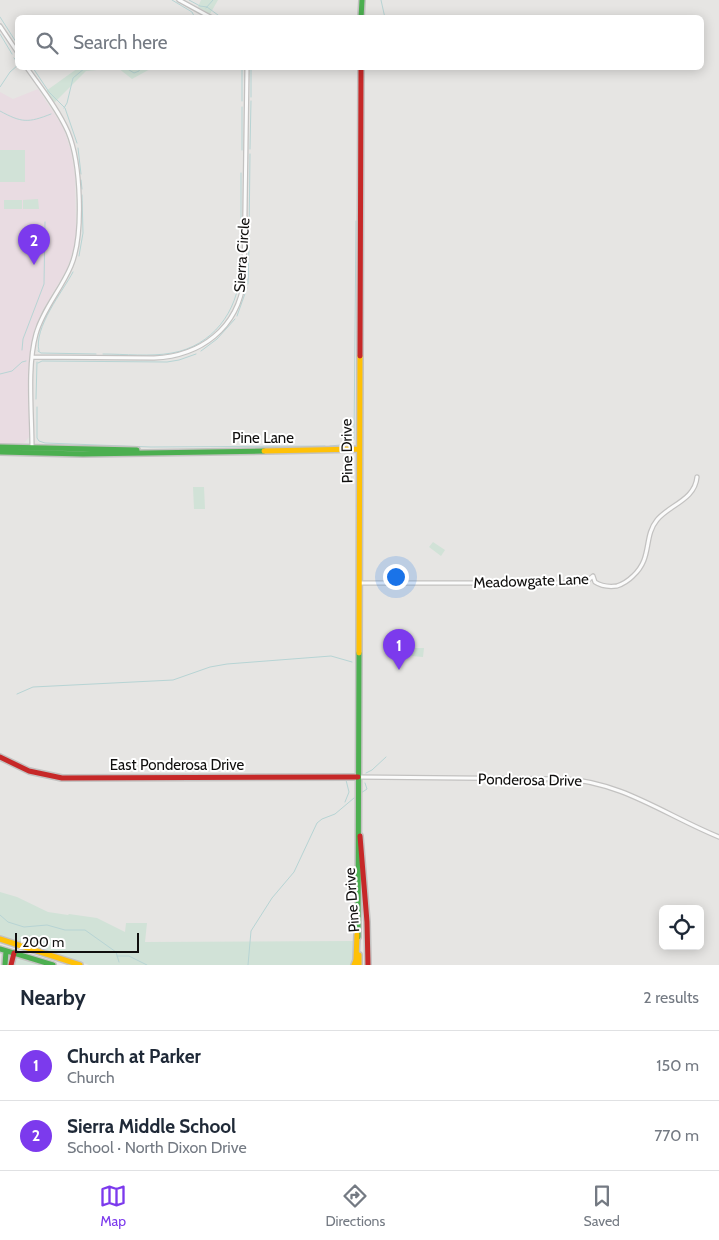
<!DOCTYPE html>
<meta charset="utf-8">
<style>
body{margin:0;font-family:Cabin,sans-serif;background:#f2f2f3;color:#1f2937}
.controls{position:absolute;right:15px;bottom:15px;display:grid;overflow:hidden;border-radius:8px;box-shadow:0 2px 12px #0003}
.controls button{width:45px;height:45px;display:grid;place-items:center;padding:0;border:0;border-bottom:1px solid #e0e1e3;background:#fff;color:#1f2937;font:25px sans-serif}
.scale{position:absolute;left:15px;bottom:12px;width:124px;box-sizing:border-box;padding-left:5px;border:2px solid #100f0e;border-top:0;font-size:14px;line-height:18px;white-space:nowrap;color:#100f0e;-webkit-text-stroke:4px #fff;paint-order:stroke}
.you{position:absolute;left:395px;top:576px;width:18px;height:18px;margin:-12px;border:4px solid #fff;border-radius:50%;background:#1a73e8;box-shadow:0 0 0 8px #1a73e833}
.badge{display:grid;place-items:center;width:32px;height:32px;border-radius:50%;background:#7c3aed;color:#fff;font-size:16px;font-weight:700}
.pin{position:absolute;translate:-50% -41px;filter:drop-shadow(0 1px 2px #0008)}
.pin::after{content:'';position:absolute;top:26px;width:18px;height:15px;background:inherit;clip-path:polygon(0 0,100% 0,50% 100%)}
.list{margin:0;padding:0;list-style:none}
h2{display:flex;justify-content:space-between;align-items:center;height:65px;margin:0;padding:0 20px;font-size:21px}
h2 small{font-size:16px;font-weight:400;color:#747a83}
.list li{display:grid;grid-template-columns:32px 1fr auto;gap:15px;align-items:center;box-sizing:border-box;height:70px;padding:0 20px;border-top:1px solid #e0e1e3}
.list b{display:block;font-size:19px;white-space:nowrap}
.list p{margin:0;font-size:16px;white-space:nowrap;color:#747a83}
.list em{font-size:16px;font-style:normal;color:#747a83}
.icon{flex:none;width:28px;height:28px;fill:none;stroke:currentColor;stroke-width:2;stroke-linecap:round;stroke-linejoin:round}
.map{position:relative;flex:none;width:719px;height:965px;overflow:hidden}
.search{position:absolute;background:#fff;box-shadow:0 2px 12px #0003;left:15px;right:15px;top:15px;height:55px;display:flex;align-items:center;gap:12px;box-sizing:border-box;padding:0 18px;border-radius:8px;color:#747a83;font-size:19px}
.sheet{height:205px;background:#fff}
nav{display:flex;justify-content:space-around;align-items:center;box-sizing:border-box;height:70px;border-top:1px solid #e0e1e3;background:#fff;font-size:14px;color:#747a83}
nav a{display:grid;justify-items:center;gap:2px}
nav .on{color:#7c3aed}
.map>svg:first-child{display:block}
.education{fill:#e9dce2}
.green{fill:#d1e2d7}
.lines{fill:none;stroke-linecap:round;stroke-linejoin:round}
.stream{stroke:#b7d4d4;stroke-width:1}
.street-casing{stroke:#c3c2c1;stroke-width:5.5}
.fast-casing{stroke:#c3c2c1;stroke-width:8}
.slow-casing{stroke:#c3c2c1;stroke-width:8}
.jam-casing{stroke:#c3c2c1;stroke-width:8}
.street{stroke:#fbfbfb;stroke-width:3}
.fast{stroke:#4caf50;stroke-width:5}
.slow{stroke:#ffc107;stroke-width:5}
.jam{stroke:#c62828;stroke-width:5}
.labels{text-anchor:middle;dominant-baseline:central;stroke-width:4;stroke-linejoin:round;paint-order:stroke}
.street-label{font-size:15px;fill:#100f0e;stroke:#fff}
</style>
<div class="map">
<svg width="719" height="965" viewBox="0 0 719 965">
<rect width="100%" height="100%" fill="#e6e5e3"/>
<!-- education -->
<path class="education" d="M38 89 63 127 71 151 75 176 76 233 74 247 67 269 41 313 34 331 30 354 29 437 24 443H0V92L13 99Z"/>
<!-- green -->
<path class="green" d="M201 0H218L210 14 198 7Z
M78 68H152L132 79 118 68 86 71 54 103 46 91Z
M0 150H25V182H0Z
M38 199 39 209H23V200Z
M4 200H22V209H4Z
M193 487H204L205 509H194Z
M433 542 445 550 441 556 429 547Z
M412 648H424L423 657 411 656Z
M0 892 17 897 48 912 68 915 69 914 97 918 125 932 126 923H147L145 942 355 941 354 959 351 965H89L0 936Z
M18 958H21L44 965H14L15 960Z"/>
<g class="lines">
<!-- stream -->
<path class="stream" d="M172 0 192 12 195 18
M189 0 200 6 207 7 222 18
M381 0 385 18
M206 8 213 0
M0 17 18 45
M0 34 12 54
M14 58 18 63
M33 68 49 92 65 108 77 143
M126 68 134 73 139 71 140 68
M0 87 10 72 18 65
M251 97V68
M242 101V68
M242 107V150
M64 108 67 103 73 78 85 68
M0 111C22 123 28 123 51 114
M78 148 81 174
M250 149 251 101
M81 180 82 189
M241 240V173
M249 240 250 154
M79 256 83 233 82 195
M248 284 249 245
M237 316 247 288
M22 350 23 339 44 284 45 222
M38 351 41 353 96 354
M39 351C33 328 63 291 73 272
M201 351 217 339 235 319
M103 354C125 354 150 357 172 353 212 346 238 312 240 272
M38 363 42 361 167 362 179 360 196 354
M0 374 12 371 22 362 26 361
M36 399 37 362
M37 407V438L39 441 45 443 151 447 325 446
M330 446 350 444 354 440 356 221
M17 694 33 687 173 680 210 667 227 664 331 656 352 662
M366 773 372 770 386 757
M361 793 367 789 365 783
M345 802 349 792 346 780
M0 915 8 922 24 927 47 925 65 930H85L116 952 119 962
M117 956H129L147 965
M248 965 251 931 272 898 294 872 317 823 322 819 335 814 354 798"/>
<defs>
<path id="street" d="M179 0 212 18
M0 26 18 53
M27 68C41 88 58 109 68 132 81 163 84 235 71 266 61 290 43 309 36 334 27 366 32 413 32 447
M32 357 154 358C201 356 238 328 244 280L247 68
M359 583H582L587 581 593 576 595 582C601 586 609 587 617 586 623 584 629 580 633 576 653 558 643 537 657 520 669 505 695 500 697 477
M359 777 565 779C622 782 667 816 719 837"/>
<path id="fast" d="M361 18 362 0
M0 447 137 450
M0 452 83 454 264 451
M358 937 359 653
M0 949 53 965
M5 965 6 951"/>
<path id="slow" d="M264 451 359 449
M359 653 360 356
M0 939 80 965
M359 955V965
M354 965 356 960 357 934"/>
<path id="jam" d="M360 356 361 68
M0 757 29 771 62 778 358 777
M360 836 367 922 368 965
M11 965 14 953"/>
</defs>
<!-- street casing -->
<use href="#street" class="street-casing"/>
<!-- fast casing -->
<use href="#fast" class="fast-casing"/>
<!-- slow casing -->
<use href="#slow" class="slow-casing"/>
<!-- jam casing -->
<use href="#jam" class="jam-casing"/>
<!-- street -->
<use href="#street" class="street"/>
<!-- fast -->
<use href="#fast" class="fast"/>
<!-- slow -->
<use href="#slow" class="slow"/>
<!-- jam -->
<use href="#jam" class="jam"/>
</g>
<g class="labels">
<!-- street labels -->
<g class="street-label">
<text transform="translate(242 255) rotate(-86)">Sierra Circle</text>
<text x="263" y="438">Pine Lane</text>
<text transform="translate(347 451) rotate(-91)">Pine Drive</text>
<text transform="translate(531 581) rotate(-2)">Meadowgate Lane</text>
<text x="177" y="765">East Ponderosa Drive</text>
<text transform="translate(530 780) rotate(1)">Ponderosa Drive</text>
<text transform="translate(352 900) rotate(-94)">Pine Drive</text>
</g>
</g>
</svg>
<div class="controls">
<button><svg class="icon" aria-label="locate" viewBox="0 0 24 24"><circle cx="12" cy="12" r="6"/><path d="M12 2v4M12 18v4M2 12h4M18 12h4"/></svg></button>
</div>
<div class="scale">200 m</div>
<div class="you"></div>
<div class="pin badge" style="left:399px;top:670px">1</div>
<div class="pin badge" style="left:34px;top:265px">2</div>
<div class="search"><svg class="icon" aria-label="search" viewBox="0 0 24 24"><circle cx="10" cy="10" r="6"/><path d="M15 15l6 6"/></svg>Search here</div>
</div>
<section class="sheet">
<h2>Nearby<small>2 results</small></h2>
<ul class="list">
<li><span class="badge">1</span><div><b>Church at Parker</b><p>Church</p></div><em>150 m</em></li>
<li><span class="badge">2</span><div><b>Sierra Middle School</b><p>School · North Dixon Drive</p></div><em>770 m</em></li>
</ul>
</section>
<nav>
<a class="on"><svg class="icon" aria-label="map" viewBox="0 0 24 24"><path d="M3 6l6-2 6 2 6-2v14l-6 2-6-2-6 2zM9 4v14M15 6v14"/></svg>Map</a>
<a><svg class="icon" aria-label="directions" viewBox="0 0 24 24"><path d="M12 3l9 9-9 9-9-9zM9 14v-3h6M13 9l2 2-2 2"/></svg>Directions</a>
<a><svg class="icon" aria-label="saved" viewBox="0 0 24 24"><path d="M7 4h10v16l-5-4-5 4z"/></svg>Saved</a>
</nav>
